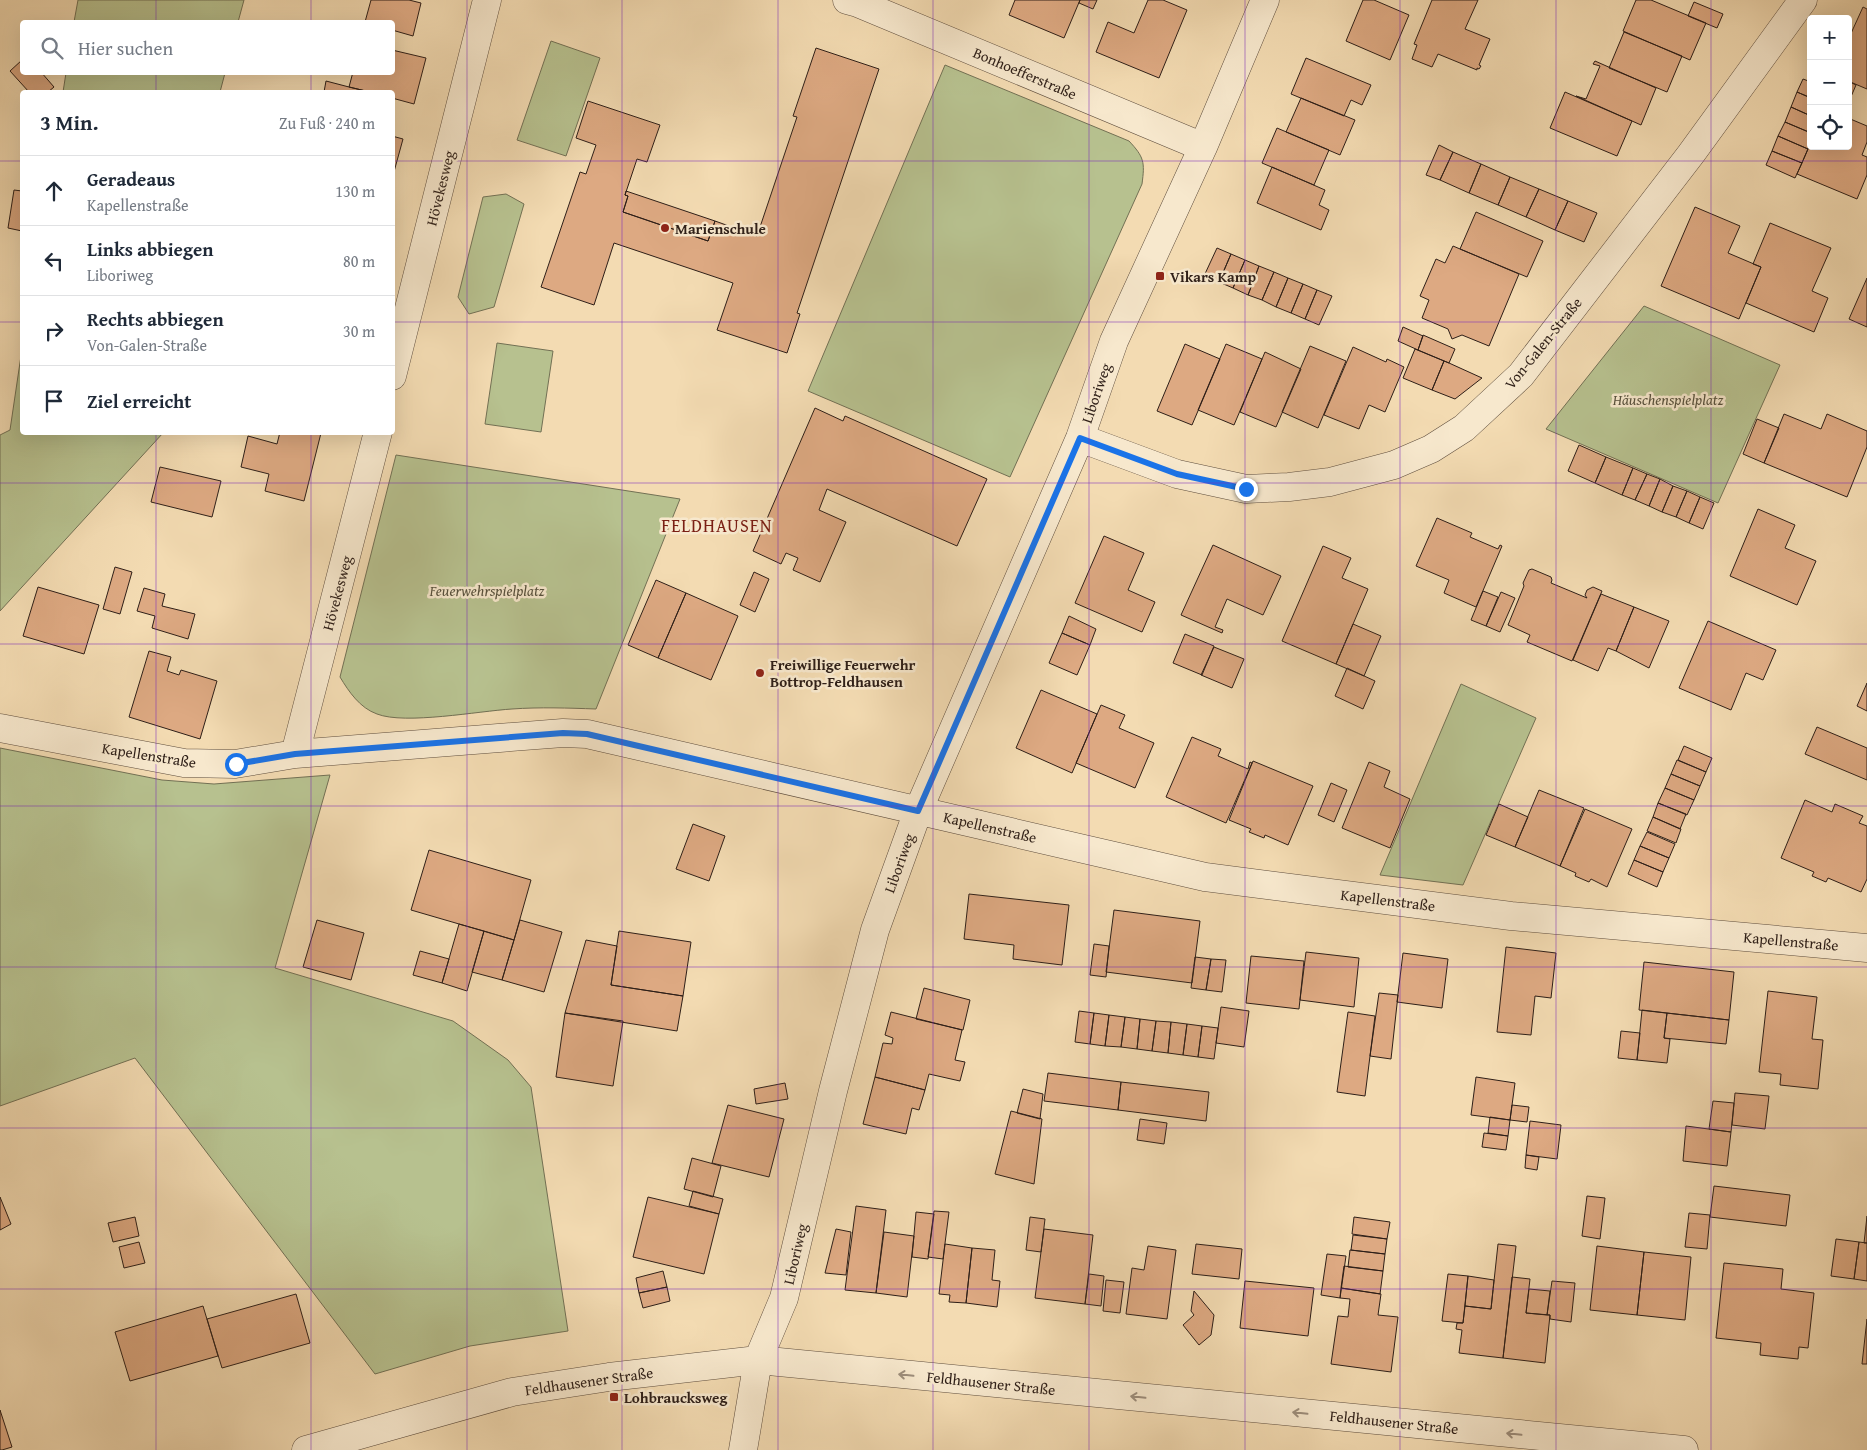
<!DOCTYPE html>
<html lang="de">
<meta charset="utf-8">
<style>
body{margin:0;font-family:"Gentium Book Plus",serif;background:#f2f2f3;color:#1f2937}
.controls{position:absolute;right:15px;top:15px;display:grid;overflow:hidden;border-radius:5px;box-shadow:0 5px 20px #0002}
.controls button{width:45px;height:45px;display:grid;place-items:center;padding:0;border:0;border-bottom:1px solid #e0e1e3;background:#fff;color:#1f2937;font:25px sans-serif}
.stop{position:absolute;width:15px;height:15px;margin:-11px;border:4px solid #1a73e8;border-radius:50%;background:#fff}
.stop.end{background:#1a73e8;border-color:#fff;box-shadow:0 1px 5px #0008}
.list{margin:0;padding:0;list-style:none}
h2{display:flex;justify-content:space-between;align-items:center;height:65px;margin:0;padding:0 20px;font-size:21px}
h2 small{font-size:16px;font-weight:400;color:#747a83}
.list li{display:grid;grid-template-columns:32px 1fr auto;gap:15px;align-items:center;box-sizing:border-box;height:70px;padding:0 20px;border-top:1px solid #e0e1e3}
.list b{display:block;font-size:19px;white-space:nowrap}
.list p{margin:0;font-size:16px;white-space:nowrap;color:#747a83}
.list em{font-size:16px;font-style:normal;color:#747a83}
.icon{flex:none;width:28px;height:28px;fill:none;stroke:currentColor;stroke-width:2;stroke-linecap:round;stroke-linejoin:round}
.map{position:relative;flex:none;width:1867px;height:1450px;overflow:hidden}
.search{position:absolute;background:#fff;box-shadow:0 5px 20px #0002;left:20px;top:20px;width:375px;height:55px;display:flex;align-items:center;gap:12px;box-sizing:border-box;padding:0 18px;border-radius:5px;color:#747a83;font-size:19px}
.panel{position:absolute;background:#fff;box-shadow:0 5px 20px #0002;left:20px;top:90px;width:375px;height:345px;border-radius:5px}
.map>svg:first-child{display:block}
.green{fill:#b7c18f;stroke:#727054}
.building{fill:#dda982;stroke:#2e1f18}
.lines{fill:none;stroke-linecap:round;stroke-linejoin:round}
.minor-casing{stroke:#5f4e3e;stroke-width:29}
.minor{stroke:#f7e8cd;stroke-width:28}
.oneway{stroke:#9d8e7c}
.route{stroke:#1a73e8;stroke-width:6}
.grid{fill:none;stroke:#7b2cbf;stroke-width:1;stroke-opacity:0.55}
.poi-dot{fill:#8f2418;stroke:#f7e8cd;stroke-width:2}
.labels{text-anchor:middle;dominant-baseline:central;stroke-width:5;stroke-linejoin:round;paint-order:stroke}
.street-label{font-size:15px;fill:#2e1f18;stroke:#f7e8cd}
.poi-label{font-size:15px;font-weight:bold;fill:#2e1f18;stroke:#f7e8cd;text-anchor:start}
.park-label{font-size:15px;font-style:italic;fill:#57503c;stroke:#f7e8cd}
.quarter-label{font-size:18px;letter-spacing:1px;fill:#7a1f14;stroke:#f7e8cd}
</style>
<div class="map">
<svg width="1867" height="1450" viewBox="0 0 1867 1450">
<rect width="100%" height="100%" fill="#f3dbb2"/>
<filter id="stains"><feTurbulence type="fractalNoise" baseFrequency=".004" numOctaves="4"/><feColorMatrix values="0 0 0 0 .2 0 0 0 0 .09 0 0 0 0 .02 0 0 0 .5 -.17"/></filter>
<radialGradient id="worn" r=".72"><stop offset=".6" stop-color="#630" stop-opacity="0"/><stop offset="1" stop-color="#630" stop-opacity=".3"/></radialGradient>
<!-- green -->
<path class="green" d="M78 0H244L238 22H74Z
M551 41 600 58 566 156 517 140Z
M945 65 1129 141C1144 157 1145 162 1142 184L1010 477 808 391Z
M66 73V72L225 73 220 92H63Z
M506 194 524 204 494 307 469 314 458 297 483 197Z
M1644 306 1780 365 1718 503 1546 429Z
M497 343 553 351 541 432 485 424Z
M22 349V432L163 433 0 611V435L10 430Z
M396 455 680 499 596 709C568 708 540 707 512 709 479 711 405 725 377 714 360 708 349 692 340 677Z
M1461 684 1536 718 1463 885 1380 875Z
M0 748 162 780 214 784 330 775 275 968 453 1021 508 1060 531 1087 568 1331 470 1346 375 1374 135 1058 0 1106Z"/>
<!-- building -->
<path class="building" d="M371 0H409L421 3 413 36 392 30V22H365Z
M1015 0H1080L1064 38 1009 15Z
M1080 0H1097L1093 9 1079 3Z
M1148 0H1163L1187 10 1159 78 1096 52 1108 22 1134 33Z
M1363 0H1374L1409 15 1390 60 1346 41Z
M1432 0H1478L1465 29 1490 39 1479 65 1481 66 1479 69 1477 68V70L1438 54 1432 67 1412 59 1417 45 1414 44Z
M1636 0H1651L1706 23 1690 60 1623 31Z
M1694 2 1723 14 1717 28 1688 16Z
M1863 7 1867 9V89L1848 81V40Z
M1624 32 1682 56 1667 92 1609 68Z
M816 48 879 69 797 313 800 314 787 353 717 330 733 283 614 243 594 305 541 287 580 172 586 174 596 145 576 138 588 101 660 125 647 162 637 159 625 195 628 196 623 212 708 241 715 221 757 236 797 117 793 116Z
M392 50 426 58 414 104 392 98V92H370L349 87 353 72H392Z
M1306 58 1371 85 1362 105 1351 100 1344 116 1291 94Z
M22 60V72H41L54 87 48 92H29L10 71Z
M1595 61 1656 88 1641 125 1576 96 1586 99 1600 66 1593 64Z
M1803 79 1811 82V98L1797 92Z
M326 81 349 87 370 92H324Z
M1848 81 1856 85 1850 99 1848 98Z
M1565 92 1632 121 1617 156 1550 128Z
M1797 92 1811 98V116L1791 107Z
M1301 98 1355 120 1340 155 1286 132Z
M1791 107 1811 116V133L1785 122Z
M1848 118 1867 126V142L1862 155 1867 157V175L1857 199 1797 174 1811 142V146H1848Z
M1785 122 1811 133V142L1808 149 1778 136Z
M1277 128 1329 150 1314 185 1262 163Z
M392 136 403 139 392 179Z
M1778 136 1808 149 1802 163 1772 151Z
M1439 145 1453 152 1440 180 1426 175Z
M1772 151 1802 163 1795 178 1766 165Z
M1453 152 1481 164 1469 193 1440 180Z
M1481 164 1510 177 1498 205 1469 193Z
M1272 167 1325 190 1319 205 1329 210 1321 230 1257 203Z
M1510 177 1539 189 1526 217 1498 205Z
M1539 189 1568 201 1555 230 1526 217Z
M14 190 22 191V231L8 228Z
M626 191 715 221 708 241 623 212 628 196 625 195Z
M1568 201 1597 213 1584 242 1555 230Z
M1695 207 1740 226 1728 253 1761 267 1739 319 1661 286Z
M1476 212 1543 241 1527 277 1460 249Z
M1770 223 1831 248 1812 291 1828 298 1814 332 1746 303 1761 267 1753 264Z
M1453 246 1519 274 1489 346 1462 335 1452 339 1448 329 1422 318 1429 300 1420 296 1436 259 1445 263Z
M1217 248 1231 254 1219 282 1204 276Z
M1231 254 1245 260 1233 288 1219 282Z
M1245 260 1259 266 1248 295 1233 288Z
M1259 266 1274 272 1262 300 1248 295Z
M1274 272 1288 278 1276 307 1262 300Z
M1288 278 1303 284 1291 313 1276 307Z
M1867 278V327L1849 319Z
M1303 284 1317 290 1305 319 1291 313Z
M1317 290 1332 296 1319 325 1305 319Z
M1403 327 1423 336 1418 350 1398 341Z
M1423 335 1455 349 1449 363 1418 350Z
M1185 344 1220 359 1192 425 1157 411Z
M1226 344 1262 359 1234 425 1198 410Z
M1310 346 1346 361 1318 428 1282 412Z
M1353 347 1386 362 1387 359 1404 367 1385 412 1369 405 1359 429 1324 415Z
M1415 349 1444 361 1432 390 1403 378Z
M1265 352 1301 369 1276 427 1240 412Z
M1444 361 1449 363 1482 378 1455 399 1432 390Z
M815 408 843 421 845 416 987 479 957 546 827 489 819 510 846 522 820 582 793 570 798 558 786 553 781 564 753 551Z
M1784 414 1821 429 1827 414 1867 431V447L1847 497 1764 463Z
M1757 419 1779 428 1764 463 1743 454Z
M280 432 321 433 304 501 265 491 269 474 241 467 248 436 277 444Z
M1579 445 1606 457 1595 483 1568 471Z
M1606 457 1633 468 1622 495 1595 483Z
M160 467 221 481 212 517 151 502Z
M1633 468 1647 474 1635 500 1622 495Z
M1647 474 1660 479 1649 506 1635 500Z
M1660 479 1673 486 1662 512 1649 506Z
M1673 486 1687 491 1676 517 1662 512Z
M1687 491 1700 497 1689 523 1676 517Z
M1700 497 1714 503 1703 529 1689 523Z
M1758 509 1795 525 1785 548 1816 561 1797 605 1730 576Z
M1437 518 1472 533 1470 537 1498 549 1500 545 1502 546 1476 607 1444 593 1449 580 1416 566Z
M1104 536 1144 553 1128 590 1155 602 1142 632 1075 603Z
M1213 545 1281 576 1263 615 1227 599 1215 627 1223 630 1222 633 1181 615Z
M1323 546 1351 558 1342 578 1368 589 1336 664 1282 641Z
M115 567 132 572 120 614 103 609Z
M1532 569 1551 577 1552 580 1551 583 1587 598 1585 595 1587 590 1593 587 1602 591 1572 661 1527 642 1530 635 1508 625 1524 586 1523 583 1529 570Z
M754 572 769 579 755 612 740 605Z
M656 580 686 593 658 658 628 645Z
M38 587 99 605 84 654 23 636Z
M144 588 165 594 162 606 195 614 188 639 152 628 155 616 137 611Z
M1483 591 1498 597 1486 626 1471 620Z
M1501 592 1515 598 1500 632 1486 626Z
M686 593 738 616 711 680 658 658Z
M1601 594 1634 607 1616 651 1608 648 1598 671 1573 660Z
M1634 607 1669 621 1649 668 1616 651Z
M1069 616 1096 629 1090 645 1062 633Z
M1708 621 1776 650 1763 680 1746 673 1731 710 1679 688Z
M1353 624 1381 636 1364 676 1336 664Z
M1062 633 1090 645 1077 675 1049 663Z
M1185 634 1214 646 1202 675 1173 663Z
M1214 647 1244 659 1232 688 1201 675Z
M149 651 171 657 167 671 179 675 181 670 217 681 200 739 129 717Z
M1347 668 1375 681 1363 709 1335 696Z
M1867 683V711L1857 706Z
M1041 690 1097 714 1072 773 1016 748Z
M1101 705 1125 715 1119 728 1154 743 1135 788 1076 763Z
M1817 727 1867 748V780L1805 754Z
M1192 737 1221 749 1218 756 1248 769 1250 762 1252 763 1226 823 1166 797Z
M1684 746 1712 758 1706 772 1678 760Z
M1677 760 1706 772 1700 786 1671 774Z
M1253 761 1313 786 1288 845 1265 835 1264 838 1249 832 1251 829 1229 820Z
M1369 762 1390 771 1384 787 1410 799 1390 848 1342 828Z
M1671 774 1700 786 1694 800 1665 788Z
M1331 783 1347 790 1334 822 1318 815Z
M1665 788 1694 800 1687 815 1658 803Z
M1539 790 1584 808 1560 866 1515 847Z
M1805 800 1832 812 1835 804 1863 816 1859 823 1867 826V879L1861 892 1828 878 1826 882 1812 876 1814 872 1781 858Z
M1658 803 1686 814 1680 829 1653 817Z
M1499 804 1528 817 1515 847 1486 835Z
M1585 809 1632 829 1607 887 1591 879 1589 882 1575 876 1576 873 1560 866Z
M1653 817 1681 829 1676 843 1647 831Z
M693 824 725 836 709 881 676 869Z
M1647 832 1675 844 1669 858 1640 846Z
M1640 846 1669 858 1663 872 1634 860Z
M429 850 531 880 514 940 411 910Z
M1634 860 1663 872 1657 887 1628 874Z
M969 894 1069 905 1062 965 1013 959 1014 945 964 939Z
M1114 910 1200 921 1192 983 1106 972Z
M317 920 364 933 351 980 303 967Z
M520 920 562 932 544 992 502 980Z
M459 924 484 931 467 991 442 983Z
M484 931 514 940 502 980 472 972Z
M619 931 691 942 683 996 611 985Z
M586 940 617 946 611 985 683 996 677 1031 565 1013Z
M1094 944 1109 946 1106 977 1090 975Z
M1506 947 1556 953 1551 998 1535 996 1531 1035 1497 1032Z
M420 951 449 959 442 983 413 975Z
M1306 952 1359 958 1354 1007 1300 1000Z
M1403 953 1448 959 1442 1008 1397 1002Z
M1251 956 1304 961 1299 1009 1246 1003Z
M1195 957 1211 959 1206 990 1191 988Z
M1211 959 1226 960 1222 992 1206 990Z
M1644 962 1734 972 1729 1020 1639 1010Z
M924 988 970 1000 963 1030 916 1019Z
M1768 991 1817 997 1812 1039 1823 1040 1818 1089 1780 1085 1781 1074 1759 1072Z
M1379 993 1398 995 1391 1059 1370 1056Z
M1221 1007 1249 1011 1244 1047 1216 1043Z
M1642 1010 1667 1013 1664 1038 1670 1039 1667 1063 1637 1060Z
M1079 1011 1094 1013 1090 1044 1075 1042Z
M891 1012 962 1030 955 1060 965 1062 960 1081 929 1074 925 1090 875 1077 883 1043 892 1044 893 1038 885 1035Z
M1348 1012 1375 1016 1365 1096 1337 1092Z
M565 1013 623 1021 613 1086 556 1077Z
M1094 1013 1109 1015 1105 1046 1090 1044Z
M1667 1013 1729 1020 1726 1044 1664 1038Z
M1109 1015 1125 1017 1121 1047 1105 1046Z
M1125 1017 1140 1019 1137 1049 1121 1047Z
M1140 1019 1156 1021 1152 1051 1137 1049Z
M1156 1021 1171 1022 1168 1053 1152 1051Z
M1171 1022 1187 1024 1183 1055 1168 1053Z
M1187 1024 1202 1026 1198 1057 1183 1055Z
M1202 1026 1218 1028 1214 1059 1198 1057Z
M1621 1031 1640 1033 1637 1060 1618 1058Z
M1048 1073 1121 1082 1118 1110 1044 1101Z
M875 1077 925 1090 919 1110 912 1108 906 1134 863 1124Z
M1476 1077 1515 1083 1510 1120 1471 1115Z
M1121 1082 1209 1092 1206 1121 1118 1110Z
M785 1083 788 1099 756 1104 754 1089Z
M1023 1089 1043 1094 1040 1119 1017 1113Z
M1735 1093 1769 1096 1765 1129 1732 1125Z
M1713 1101 1734 1103 1731 1132 1709 1129Z
M728 1105 784 1119 769 1177 712 1163Z
M1512 1105 1529 1107 1527 1122 1510 1120Z
M1011 1111 1042 1119 1034 1184 995 1174Z
M1490 1117 1510 1120 1508 1136 1488 1133Z
M1140 1119 1167 1123 1164 1144 1137 1140Z
M1530 1121 1561 1125 1557 1159 1526 1155Z
M1686 1126 1731 1132 1727 1166 1683 1161Z
M1484 1133 1508 1136 1506 1150 1482 1147Z
M1526 1155 1539 1157 1537 1170 1525 1168Z
M692 1158 721 1166 713 1197 684 1189Z
M1714 1186 1790 1195 1786 1226 1710 1217Z
M693 1191 723 1199 719 1214 689 1206Z
M1587 1196 1605 1198 1600 1239 1582 1236Z
M0 1197 11 1224 0 1230Z
M648 1197 719 1214 704 1274 633 1257Z
M856 1206 886 1210 876 1293 845 1290Z
M934 1211 949 1212 943 1259 928 1257Z
M916 1212 934 1214 928 1259 912 1257Z
M1689 1213 1710 1215 1707 1249 1685 1247Z
M1867 1216V1243H1864Z
M135 1217 139 1236 113 1242 108 1223Z
M1030 1217 1045 1219 1041 1252 1026 1250Z
M1354 1217 1390 1222 1387 1239 1352 1234Z
M836 1229 851 1232 846 1275 825 1273Z
M1044 1229 1093 1235 1085 1304 1035 1298Z
M884 1232 914 1236 907 1297 876 1293Z
M1353 1235 1387 1239 1385 1254 1351 1250Z
M1836 1239 1859 1242 1854 1279 1831 1276Z
M139 1242 145 1263 124 1268 119 1247Z
M1859 1242 1867 1243V1281L1854 1279Z
M945 1244 972 1248 966 1303 949 1302 950 1295 939 1294Z
M1196 1244 1242 1249 1239 1279 1192 1274Z
M1498 1244 1516 1246 1503 1358 1459 1353 1462 1330 1456 1329 1457 1323H1463L1465 1306 1491 1309Z
M1148 1246 1176 1250 1167 1319 1126 1314 1132 1268 1144 1270Z
M1597 1246 1644 1252 1637 1315 1590 1310Z
M972 1248 995 1250 992 1280 1000 1281 997 1307 966 1303Z
M1350 1250 1385 1254 1383 1271 1348 1267Z
M1644 1252 1691 1257 1685 1320 1637 1315Z
M1327 1254 1346 1256 1340 1298 1321 1295Z
M1724 1263 1783 1269 1781 1289 1814 1293 1808 1348 1799 1347 1798 1359 1760 1355 1761 1343 1716 1338Z
M1344 1266 1383 1271 1380 1294 1341 1288Z
M663 1271 667 1287 639 1293 636 1278Z
M1089 1274 1104 1276 1101 1306 1085 1304Z
M1448 1274 1468 1276 1463 1323 1442 1321Z
M1468 1276 1494 1280 1491 1309 1465 1306Z
M1512 1277 1530 1279 1526 1313 1550 1315 1545 1363 1503 1358Z
M1106 1280 1124 1282 1120 1313 1103 1311Z
M1245 1281 1314 1288 1308 1336 1240 1328Z
M1552 1281 1575 1283 1571 1322 1550 1319V1315H1547Z
M667 1287 670 1301 643 1308 639 1293Z
M1341 1288 1381 1294 1378 1315 1398 1317 1391 1372 1331 1364 1338 1316 1348 1317 1350 1299 1340 1298Z
M1529 1289 1550 1291 1547 1315 1526 1313Z
M1194 1291 1214 1315 1211 1335 1199 1345 1183 1325 1194 1315 1191 1311Z
M296 1294 310 1343 222 1368 207 1319Z
M203 1306 218 1356 130 1381 115 1332Z
M1867 1319V1364H1862Z
M0 1410 12 1447 2 1450H0Z"/>
<g class="lines">
<defs>
<path id="minor" d="M847 0 858 3 1203 147
M392 376 487 0
M1080 438 1177 474 1246 489 1289 487 1330 482 1394 465 1431 449 1464 428 1521 375 1691 154 1803 0
M0 728 184 763 235 764 295 754 563 733 587 734 1205 877 1511 916 1867 948
M295 754 378 432
M306 1450 512 1392 609 1377 758 1360 1684 1450
M743 1450 758 1360 784 1298 833 1091 875 930 918 811 1080 438 1114 341 1203 147 1265 0"/>
</defs>
<!-- minor casing -->
<use href="#minor" class="minor-casing"/>
<!-- minor -->
<use href="#minor" class="minor"/>
</g>
<!-- one-way arrows -->
<defs><path id="oneway-shaft" d="M-6 0H5M1.5-3L5.5 0L1.5 3" fill="none" stroke-width="1.6" stroke-linecap="round" stroke-linejoin="round" transform="scale(1.25)"/></defs>
<g class="oneway">
<use href="#oneway-shaft" transform="translate(906 1375) rotate(-174)"/>
<use href="#oneway-shaft" transform="translate(1138 1397) rotate(-174)"/>
<use href="#oneway-shaft" transform="translate(1300 1413) rotate(-174)"/>
<use href="#oneway-shaft" transform="translate(1514 1434) rotate(-174)"/>
</g>
<g class="lines">
<!-- route -->
<path class="route" d="M236 764 295 754 563 733 587 734 918 811 1080 438 1177 474 1246 489"/>
</g>
<!-- grid -->
<path class="grid" d="M156 0V22M311 0V22M467 0V1450M622 0V1450M778 0V1450M933 0V1450M1089 0V1450M1245 0V1450M1400 0V1450M1556 0V1450M1711 0V1450M156 72V92M311 72V92M0 161H22M392 161H1867M0 322H22M392 322H1867M156 432V1450M311 432V1450M0 483H1867M0 644H1867M0 806H1867M0 967H1867M0 1128H1867M0 1289H1867"/>
<!-- markers -->
<g class="poi-dot">
<circle cx="665" cy="228" r="5"/>
<rect x="1155" y="271" width="10" height="10" rx="2.5"/>
<circle cx="760" cy="673" r="5"/>
<rect x="609" y="1392" width="10" height="10" rx="2.5"/>
</g>
<g class="labels">
<!-- street labels -->
<g class="street-label">
<text transform="translate(1025 73) rotate(23)">Bonhoefferstraße</text>
<text transform="translate(440 188) rotate(-76)">Hövekesweg</text>
<text transform="translate(1543 343) rotate(-51)">Von-Galen-Straße</text>
<text transform="translate(1096 393) rotate(-71)">Liboriweg</text>
<text transform="translate(337 593) rotate(-75)">Hövekesweg</text>
<text transform="translate(149 755) rotate(9)">Kapellenstraße</text>
<text transform="translate(990 827) rotate(13)">Kapellenstraße</text>
<text transform="translate(899 863) rotate(-70)">Liboriweg</text>
<text transform="translate(1388 900) rotate(7)">Kapellenstraße</text>
<text transform="translate(1791 941) rotate(5)">Kapellenstraße</text>
<text transform="translate(795 1254) rotate(-77)">Liboriweg</text>
<text transform="translate(589 1381) rotate(-8)">Feldhausener Straße</text>
<text transform="translate(991 1383) rotate(6)">Feldhausener Straße</text>
<text transform="translate(1394 1422) rotate(6)">Feldhausener Straße</text>
</g>
<!-- poi labels -->
<g class="poi-label">
<text x="675" y="228">Marienschule</text>
<text x="1170" y="276">Vikars Kamp</text>
<text x="770" y="664">Freiwillige Feuerwehr<tspan x="770" dy="17">Bottrop-Feldhausen</tspan></text>
<text x="624" y="1397">Lohbraucksweg</text>
</g>
<!-- park labels -->
<g class="park-label">
<text x="1668" y="399">Häuschenspielplatz</text>
<text x="487" y="590">Feuerwehrspielplatz</text>
</g>
<!-- quarter labels -->
<g class="quarter-label">
<text x="717" y="525">FELDHAUSEN</text>
</g>
</g>
<rect width="100%" height="100%" filter="url(#stains)"/>
<rect width="100%" height="100%" fill="url(#worn)"/>
</svg>
<div class="controls">
<button>+</button>
<button>−</button>
<button><svg class="icon" aria-label="locate" viewBox="0 0 24 24"><circle cx="12" cy="12" r="6"/><path d="M12 2v4M12 18v4M2 12h4M18 12h4"/></svg></button>
</div>
<div class="stop" style="left:236px;top:764px"></div>
<div class="stop end" style="left:1246px;top:489px"></div>
<div class="search"><svg class="icon" aria-label="search" viewBox="0 0 24 24"><circle cx="10" cy="10" r="6"/><path d="M15 15l6 6"/></svg>Hier suchen</div>
<section class="panel">
<h2>3 Min.<small>Zu Fuß · 240 m</small></h2>
<ul class="list">
<li><svg class="icon" aria-label="ahead" viewBox="0 0 24 24"><path d="M12 20V5M6 11l6-6 6 6"/></svg><div><b>Geradeaus</b><p>Kapellenstraße</p></div><em>130 m</em></li>
<li><svg class="icon" aria-label="left" viewBox="0 0 24 24"><path d="M17 20v-9H6M10 6l-5 5 5 5"/></svg><div><b>Links abbiegen</b><p>Liboriweg</p></div><em>80 m</em></li>
<li><svg class="icon" aria-label="right" viewBox="0 0 24 24"><path d="M7 20v-9h11M14 6l5 5-5 5"/></svg><div><b>Rechts abbiegen</b><p>Von-Galen-Straße</p></div><em>30 m</em></li>
<li><svg class="icon" aria-label="arrive" viewBox="0 0 24 24"><path d="M6 21V4h12l-3 4 3 4H6"/></svg><div><b>Ziel erreicht</b></div></li>
</ul>
</section>
</div>
